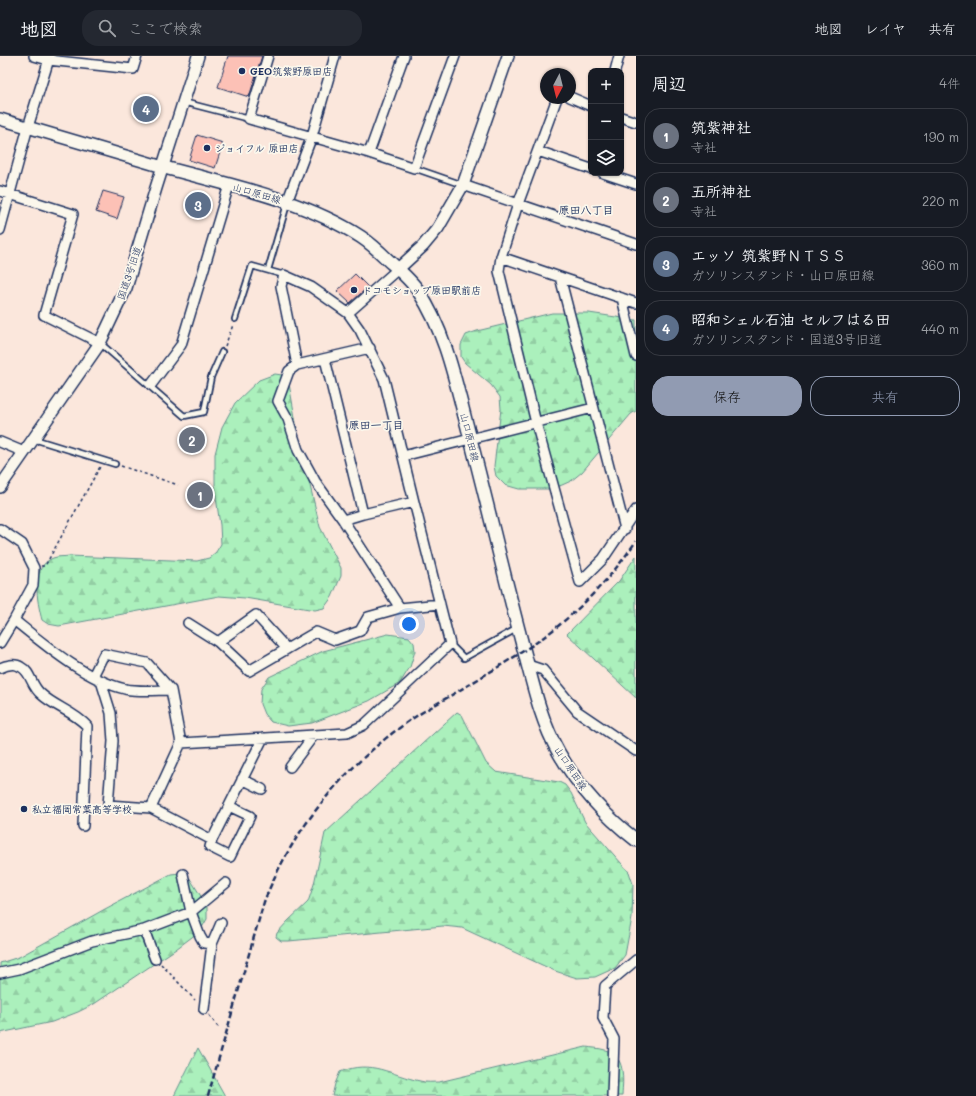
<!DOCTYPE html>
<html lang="ja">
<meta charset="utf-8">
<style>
body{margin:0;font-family:Mali,"Klee One",sans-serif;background:#242831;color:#f1f3f6}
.controls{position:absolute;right:12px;top:12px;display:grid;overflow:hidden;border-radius:8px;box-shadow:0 1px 3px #0004}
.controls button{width:36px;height:36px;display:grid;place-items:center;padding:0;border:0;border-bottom:1px solid #363941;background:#171b24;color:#f1f3f6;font:20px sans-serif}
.compass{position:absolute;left:540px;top:12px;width:36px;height:36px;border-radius:50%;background:#171b24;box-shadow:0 1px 3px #0004;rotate:187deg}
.you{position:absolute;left:409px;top:568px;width:14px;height:14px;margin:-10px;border:3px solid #fff;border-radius:50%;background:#1a73e8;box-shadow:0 0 0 6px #1a73e833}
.badge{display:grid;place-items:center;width:26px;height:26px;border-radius:50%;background:#919bb2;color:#fff;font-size:13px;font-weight:700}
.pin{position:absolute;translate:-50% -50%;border:2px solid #fff;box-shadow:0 1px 4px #0006}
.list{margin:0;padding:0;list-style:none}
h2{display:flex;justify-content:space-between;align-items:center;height:52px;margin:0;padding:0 16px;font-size:17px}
h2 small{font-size:13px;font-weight:400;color:#9ea1a6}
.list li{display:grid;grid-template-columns:26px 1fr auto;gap:12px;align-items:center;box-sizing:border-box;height:56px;margin:0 8px 8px;padding:0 8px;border:1px solid #363941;border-radius:16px}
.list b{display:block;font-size:15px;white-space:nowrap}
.list p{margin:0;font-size:13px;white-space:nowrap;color:#9ea1a6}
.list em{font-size:13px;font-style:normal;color:#9ea1a6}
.actions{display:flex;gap:8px;padding:12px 16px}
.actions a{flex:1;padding:9px 0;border:1px solid #919bb2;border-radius:16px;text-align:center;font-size:14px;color:#919bb2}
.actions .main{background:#919bb2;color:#111}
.icon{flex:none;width:22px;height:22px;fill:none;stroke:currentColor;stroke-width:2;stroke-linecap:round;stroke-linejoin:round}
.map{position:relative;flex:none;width:636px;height:1040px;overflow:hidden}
header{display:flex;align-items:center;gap:24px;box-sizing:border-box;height:56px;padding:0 20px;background:#171b24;border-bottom:1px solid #363941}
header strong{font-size:19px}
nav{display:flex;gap:22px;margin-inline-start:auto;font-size:14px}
.search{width:280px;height:36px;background:#242831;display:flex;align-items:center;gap:10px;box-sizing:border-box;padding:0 14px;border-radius:16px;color:#9ea1a6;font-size:15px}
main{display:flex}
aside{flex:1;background:#171b24}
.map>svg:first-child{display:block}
.forest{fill:url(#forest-firs);stroke:#63908d}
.building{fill:#fcc1b6;stroke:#1b2f5e}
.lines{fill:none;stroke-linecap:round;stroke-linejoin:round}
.service-casing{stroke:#1b2f5e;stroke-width:8}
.minor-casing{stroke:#1b2f5e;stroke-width:12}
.tertiary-casing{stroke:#1b2f5e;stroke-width:14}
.secondary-casing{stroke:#1b2f5e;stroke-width:15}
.path{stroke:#1b2f5e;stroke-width:1.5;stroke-dasharray:3 3;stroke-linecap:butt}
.service{stroke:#fbf7ec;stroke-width:4.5}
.minor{stroke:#fbf7ec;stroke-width:9}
.tertiary{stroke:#fbf7ec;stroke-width:11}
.secondary{stroke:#fbf7ec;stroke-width:12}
.rail{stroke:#1b2f5e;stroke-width:2.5;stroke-dasharray:6 3;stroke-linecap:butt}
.poi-dot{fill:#1b2f5e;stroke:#fbf7ec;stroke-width:1.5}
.labels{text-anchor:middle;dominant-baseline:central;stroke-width:3.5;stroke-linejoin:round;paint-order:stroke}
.poi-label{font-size:10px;font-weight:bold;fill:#1b2f5e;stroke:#fbf7ec;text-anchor:start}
.street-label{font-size:10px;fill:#1b2f5e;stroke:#fbf7ec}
.neighbourhood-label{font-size:11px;font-weight:bold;fill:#1b2f5e;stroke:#fbf7ec}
</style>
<header>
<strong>地図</strong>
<div class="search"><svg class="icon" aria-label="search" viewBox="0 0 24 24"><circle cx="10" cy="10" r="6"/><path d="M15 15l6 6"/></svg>ここで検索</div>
<nav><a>地図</a><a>レイヤ</a><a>共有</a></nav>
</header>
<main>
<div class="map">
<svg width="636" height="1040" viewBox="0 0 636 1040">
<defs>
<pattern id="forest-firs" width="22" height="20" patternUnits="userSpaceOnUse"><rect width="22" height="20" fill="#abf0bc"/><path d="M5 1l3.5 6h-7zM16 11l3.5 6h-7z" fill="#93cea4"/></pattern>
</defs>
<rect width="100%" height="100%" fill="#fbe7dc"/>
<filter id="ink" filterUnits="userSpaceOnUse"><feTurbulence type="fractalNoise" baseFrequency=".025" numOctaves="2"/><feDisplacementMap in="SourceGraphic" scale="8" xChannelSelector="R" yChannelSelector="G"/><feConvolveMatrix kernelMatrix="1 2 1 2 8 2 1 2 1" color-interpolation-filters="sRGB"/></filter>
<g filter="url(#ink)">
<!-- forest -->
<path class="forest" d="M552 257H589L636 264V355L631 358 582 416 571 425 553 433H519L505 429 496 420 494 410 501 353 500 341 491 329 465 307 461 301V289L466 279 477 275Z
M275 318 282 319 288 322 299 384 320 471 341 512V520L332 541 324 552 315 554 245 542 219 540 59 570 48 568 42 564C37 545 30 511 53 502 58 500 64 501 69 500L197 505 209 502 216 496 221 488 220 469 215 434V398L222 371 235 347 259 324Z
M636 500V642L567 578 619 525Z
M388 578 409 581 414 587 415 595 410 611 400 627 369 645 312 667 288 670 271 666 264 658 260 648 261 633 269 621 323 595Z
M457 656 462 659 486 707 496 716 559 726 565 729 571 737 585 766 629 816 633 828 632 862 625 899 615 912 595 921 577 922 555 915 462 872 443 870 289 885H281L276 881 277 877 288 865 308 846 314 828 325 777Z
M180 817 189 821 207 850V863L200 875 176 893 94 948 78 956 52 966 0 977V907L19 901 105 853 171 818Z
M586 991C592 992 599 992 605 994 626 999 623 1023 622 1040H332L335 1028 340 1016C372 1003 390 1019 420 1025 426 1027 433 1026 439 1026Z
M198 992 225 1040H174Z"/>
<!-- building -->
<path class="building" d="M228 0H262L249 41 218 31Z
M197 79 223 87 215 112 189 104Z
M103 135 124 141 117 163 96 156Z
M355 218 368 231 350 247 337 235Z"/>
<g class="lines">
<defs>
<path id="service" d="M183 46 249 63
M414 112 463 129
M268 214 287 148
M235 263 252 210 284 219
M100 287 184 360 204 356 211 321 222 296
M34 383 115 408
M450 588 464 602 518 572"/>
<path id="minor" d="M34 0 48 4 133 13 137 0
M268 0 249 63 369 97 414 112 455 0
M615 15 619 0
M570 41 591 50
M557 42 518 148 501 201 499 215 536 367 580 526 603 503 636 454
M621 61 636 66
M538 95 591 113
M369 97 404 0
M603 117 636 128
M463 129 636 188
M0 135 73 158 44 259 100 287
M287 146 312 80 335 0
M0 174 28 71 50 0
M501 201 636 247
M560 221 625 473
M622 242 636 300
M348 257 398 213
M370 292 297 309 289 315 278 345 288 363 298 394 315 425 343 464 400 552
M325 303 363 458
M151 329 181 289 229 129
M0 386 24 396
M403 400 593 352
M343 464 363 458 414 446
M0 473 22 488 34 512 33 529 14 564 0 587
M14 564C45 589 86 624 125 633 140 636 157 634 171 634L181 687 347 677 364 669 450 588 414 446 384 323 360 274 348 257 311 231 284 219 281 230 297 309
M188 567 218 586 249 615 316 576 335 584 360 575 368 561 400 552 440 548
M218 586 256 559 287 593
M528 609 543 614 577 655 636 695
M0 612C6 609 15 607 21 611 31 616 31 630 41 638 55 651 73 655 87 670L83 770
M93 620 104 598 147 607 171 634
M101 625 111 657 113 685 108 749 151 752 212 784 263 682
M290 711 314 679
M242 723 262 733
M151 752 181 687
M212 784 210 791 230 801 250 760 229 750
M221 867 212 888 204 887 200 880 191 856 226 827
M144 874 191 856 183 818
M0 917 19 913 92 885 144 874 155 903
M204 953 212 888
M612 1040 614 983 603 962 605 930 636 904"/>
<path id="tertiary" d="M0 63 163 111
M398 213 423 190 438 172 463 129 508 0
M0 431 100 287 126 232 156 132 198 0"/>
<path id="secondary" d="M163 111C229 129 304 144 361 181 370 187 380 196 388 204 399 214 411 224 419 236 444 274 454 319 465 362 485 437 502 512 522 587 532 624 540 664 559 697 578 730 606 761 636 784"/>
</defs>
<!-- service casing -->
<use href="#service" class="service-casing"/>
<!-- minor casing -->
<use href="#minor" class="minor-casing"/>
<!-- tertiary casing -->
<use href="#tertiary" class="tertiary-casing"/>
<!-- secondary casing -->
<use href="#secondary" class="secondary-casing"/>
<!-- path -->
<path class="path" d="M225 290 233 269
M121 410 178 429
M41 510H45L101 409
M161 908 195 944
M209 959 218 971"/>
<!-- service -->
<use href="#service" class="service"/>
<!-- minor -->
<use href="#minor" class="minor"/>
<!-- tertiary -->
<use href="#tertiary" class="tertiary"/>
<!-- secondary -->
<use href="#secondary" class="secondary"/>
<!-- rail -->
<path class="rail" d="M208 1040 264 846C290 778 340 716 398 673 417 658 439 647 460 634 485 619 512 603 537 586 575 559 610 524 636 485"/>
</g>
</g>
<!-- markers -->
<g class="poi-dot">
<circle cx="242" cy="15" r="4"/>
<circle cx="207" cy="92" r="4"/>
<circle cx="354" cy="234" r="4"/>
<circle cx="24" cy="753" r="4"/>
</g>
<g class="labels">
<!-- poi labels -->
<g class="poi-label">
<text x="250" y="15">GEO筑紫野原田店</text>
<text x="215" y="92">ジョイフル 原田店</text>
<text x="362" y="234">ドコモショップ原田駅前店</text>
<text x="32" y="753">私立福岡常葉高等学校</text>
</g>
<!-- street labels -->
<g class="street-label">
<text transform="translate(257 137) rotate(16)">山口原田線</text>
<text transform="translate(129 217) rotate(-71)">国道3号旧道</text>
<text transform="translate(470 381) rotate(76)">山口原田線</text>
<text transform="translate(571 712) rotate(56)">山口原田線</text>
</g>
<!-- neighbourhood labels -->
<g class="neighbourhood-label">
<text x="586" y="153">原田八丁目</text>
<text x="376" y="368">原田一丁目</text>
</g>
</g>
</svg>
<div class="controls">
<button>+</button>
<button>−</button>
<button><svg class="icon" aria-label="layers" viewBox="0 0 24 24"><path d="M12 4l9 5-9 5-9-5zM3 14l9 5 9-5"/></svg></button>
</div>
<svg class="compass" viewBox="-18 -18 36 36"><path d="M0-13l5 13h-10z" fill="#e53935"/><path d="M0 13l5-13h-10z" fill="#9ea1a6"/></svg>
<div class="you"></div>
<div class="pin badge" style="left:200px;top:439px;background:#6b7280">1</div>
<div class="pin badge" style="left:192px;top:384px;background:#6b7280">2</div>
<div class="pin badge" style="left:198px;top:149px;background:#5c6f8a">3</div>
<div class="pin badge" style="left:146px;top:53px;background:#5c6f8a">4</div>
</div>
<aside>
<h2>周辺<small>4件</small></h2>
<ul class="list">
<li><span class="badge" style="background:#6b7280">1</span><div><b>筑紫神社</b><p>寺社</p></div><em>190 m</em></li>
<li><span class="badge" style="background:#6b7280">2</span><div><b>五所神社</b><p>寺社</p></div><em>220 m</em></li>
<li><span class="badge" style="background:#5c6f8a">3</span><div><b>エッソ 筑紫野ＮＴＳＳ</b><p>ガソリンスタンド · 山口原田線</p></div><em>360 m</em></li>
<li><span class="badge" style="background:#5c6f8a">4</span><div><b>昭和シェル石油 セルフはる田</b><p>ガソリンスタンド · 国道3号旧道</p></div><em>440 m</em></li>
</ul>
<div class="actions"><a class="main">保存</a><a>共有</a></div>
</aside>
</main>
